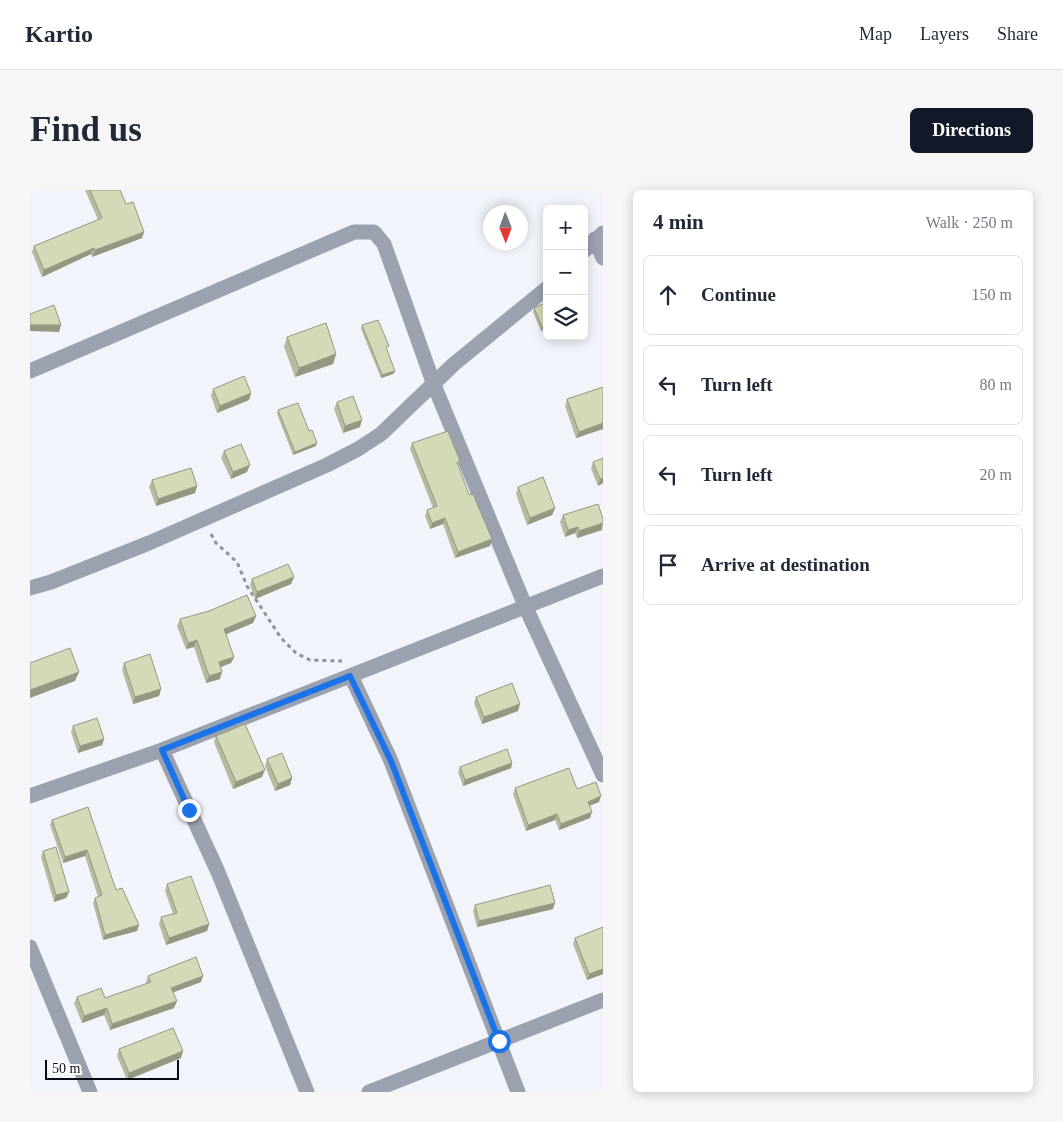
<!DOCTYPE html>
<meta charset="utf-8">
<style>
body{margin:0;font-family:"Times New Roman",serif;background:#f6f6f7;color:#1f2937}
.controls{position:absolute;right:15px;top:15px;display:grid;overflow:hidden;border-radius:8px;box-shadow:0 2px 12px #0003}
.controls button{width:45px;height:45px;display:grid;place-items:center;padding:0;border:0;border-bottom:1px solid #e0e1e3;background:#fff;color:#1f2937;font:25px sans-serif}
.compass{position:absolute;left:453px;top:15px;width:45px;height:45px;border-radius:50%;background:#fff;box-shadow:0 2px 12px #0003;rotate:179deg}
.scale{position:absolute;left:15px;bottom:12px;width:134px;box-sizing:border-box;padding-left:5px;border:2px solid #060c15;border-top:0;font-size:14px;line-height:18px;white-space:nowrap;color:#060c15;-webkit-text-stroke:4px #fff;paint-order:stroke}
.stop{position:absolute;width:15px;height:15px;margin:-11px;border:4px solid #1a73e8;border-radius:50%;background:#fff}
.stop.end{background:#1a73e8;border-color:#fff;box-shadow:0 1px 5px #0008}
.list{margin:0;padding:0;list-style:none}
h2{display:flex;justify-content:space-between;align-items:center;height:65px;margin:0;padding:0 20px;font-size:21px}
h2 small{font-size:16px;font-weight:400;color:#747a83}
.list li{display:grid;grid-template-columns:32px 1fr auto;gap:15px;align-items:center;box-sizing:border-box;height:80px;margin:0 10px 10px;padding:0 10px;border:1px solid #e0e1e3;border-radius:8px}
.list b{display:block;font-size:19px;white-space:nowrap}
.list em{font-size:16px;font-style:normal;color:#747a83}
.icon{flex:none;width:28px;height:28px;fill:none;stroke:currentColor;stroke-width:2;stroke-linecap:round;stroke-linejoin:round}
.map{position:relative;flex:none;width:573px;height:902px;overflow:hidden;border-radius:8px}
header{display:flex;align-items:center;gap:30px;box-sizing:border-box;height:70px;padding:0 25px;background:#fff;border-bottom:1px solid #e0e1e3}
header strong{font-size:24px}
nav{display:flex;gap:28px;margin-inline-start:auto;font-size:18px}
.intro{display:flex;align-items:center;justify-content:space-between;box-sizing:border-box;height:120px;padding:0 30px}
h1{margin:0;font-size:35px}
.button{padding:12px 22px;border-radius:8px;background:#111827;color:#fff;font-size:18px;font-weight:700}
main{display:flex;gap:30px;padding:0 30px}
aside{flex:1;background:#fff;border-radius:8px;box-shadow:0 2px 12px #0003}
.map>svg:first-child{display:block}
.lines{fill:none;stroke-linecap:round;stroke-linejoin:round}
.path{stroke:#8e9299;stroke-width:3;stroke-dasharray:4 4;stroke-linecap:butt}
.street{stroke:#9aa2af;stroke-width:15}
.wall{fill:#b5bb9e}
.shaded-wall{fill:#939981}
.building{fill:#d2dab8;stroke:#939981}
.route{stroke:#1a73e8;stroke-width:6}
</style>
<header>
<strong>Kartio</strong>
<nav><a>Map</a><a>Layers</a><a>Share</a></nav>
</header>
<div class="intro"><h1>Find us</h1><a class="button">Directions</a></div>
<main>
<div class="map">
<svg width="573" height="902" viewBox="0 0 573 902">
<rect width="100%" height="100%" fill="#f1f4fa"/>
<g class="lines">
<!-- path -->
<path class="path" d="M181 344 186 353 207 372 217 396 251 448 266 463 280 470 312 471"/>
<!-- street -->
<path class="street" d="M565 49 573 68
M554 61 573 43
M0 181 324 42H344L354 54 404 195 496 418 573 585
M0 398 21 392 119 353 297 275 328 259 351 244 424 174 517 98
M321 486 361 571 488 902
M132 560 188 682 277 902
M0 606 132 560 573 386
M0 757 60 902
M339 902 573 810"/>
</g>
<!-- wall -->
<path class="wall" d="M55 0H90L96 14 114 42 112 48 62 67 61 64 12 87 2 62 4 56 68 30Z
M517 112V138L511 141 503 122 504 118Z
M332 135 365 181 363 184 351 188 331 139Z
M257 147 306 164 303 174 265 187 254 157Z
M573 197V239L546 248 535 216 537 209Z
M183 199 221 203 219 210 187 223 181 206Z
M307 212 330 237 313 243 304 219Z
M248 220 279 241 286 256 263 265 247 224Z
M382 253 430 271 428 276 439 305 462 349 460 356 425 368 413 334 400 339 395 326 397 320 403 318 380 259Z
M194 261 217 282 201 289 191 268Z
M563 272 573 293 568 296 561 279Z
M122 290 167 296 165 303 126 316 119 297Z
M488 297 525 318 522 325 497 335 486 304Z
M533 325 572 340 547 348 545 343 535 347 530 332Z
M264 387 261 394 225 409 220 395 222 389Z
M226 426 223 433 196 444 204 467 201 473 190 477V489L176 493 164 457 156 459 147 436 150 429Z
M94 473 131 499 129 506 103 514 92 480Z
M446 507 488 521 452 534 444 513Z
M43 536 74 549 72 555 48 563 41 542Z
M186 546 232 587 203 599 184 552Z
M237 569 262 588 260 595 245 601 235 576Z
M482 573 481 578 433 596 428 582 430 577Z
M485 598 547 599 569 612 559 616 560 628 529 640 525 630 496 641 483 604Z
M58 617 86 700 109 735 107 741 73 750 63 713 65 708 68 707 55 666 33 673 20 635 22 630Z
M13 661 39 702 36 708 24 712 11 667Z
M137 694 179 734 177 741 136 755 129 734 131 727 143 724 135 701Z
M445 715 523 719 447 737 443 721Z
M545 748 573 784 557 790 543 754Z
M118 786 171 792 143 802 144 818 80 840 74 825 52 833 44 813 47 807 75 808 116 794V792Z
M89 859 151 868 97 890 87 866Z"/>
<!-- shaded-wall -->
<path class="shaded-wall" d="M114 42 112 48 62 67 65 60Z
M64 58 61 64 12 87 14 80Z
M0 135H31L29 142 0 141Z
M517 135V138L511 141 512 137Z
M306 164 303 174 265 187 269 178Z
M365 181 363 184 351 188 352 185Z
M221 203 219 210 187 223 190 216Z
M332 230 330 237 313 243 315 236Z
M573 233V239L546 248 549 242Z
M287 253 286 256 263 265 265 262Z
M220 275 217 282 201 289 203 282Z
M573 288V293L568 296 570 289Z
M167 296 165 303 126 316 128 309Z
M525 318 522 325 497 335 500 328Z
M415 328 413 334 400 339 402 333Z
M573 333 572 340 547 348 549 341Z
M548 337 545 343 535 347 538 340Z
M462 349 460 356 425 368 428 362Z
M264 387 261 394 225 409 227 402Z
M226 426 223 433 192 446 194 439Z
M167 450 164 457 156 459 158 453Z
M204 467 201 473 186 479 189 472Z
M49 482 45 491 0 508V500Z
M192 482 190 489 176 493 179 486Z
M131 499 129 506 103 514 105 507Z
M490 514 488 521 452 534 454 527Z
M74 549 72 555 48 563 50 556Z
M482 573 481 578 433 596 435 590Z
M235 580 232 587 203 599 206 592Z
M262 588 260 595 245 601 248 594Z
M571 606 569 612 556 617 558 612Z
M562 622 560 628 529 640 531 634Z
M527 624 525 630 496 641 498 635Z
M57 660 55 666 33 673 35 667Z
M39 702 36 708 24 712 26 705Z
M525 713 523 719 447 737 449 731Z
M179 734 177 741 136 755 139 748Z
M109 735 107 741 73 750 75 745Z
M573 779V784L557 790 559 784Z
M173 786 171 792 139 804 141 798Z
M147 811 144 818 80 840 82 834Z
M77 818 74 825 52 833 54 826Z
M153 861 151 868 97 890 99 883Z"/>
<!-- building -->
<path class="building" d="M60 0H90L96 14 103 12 114 42 65 60 64 58 14 80 4 56 72 28Z
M517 112V135L512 137 504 118Z
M24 115 31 135H0V124Z
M348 130 359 156 356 157 365 181 352 185 332 135Z
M296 133 306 164 269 178 257 147Z
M214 186 221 203 190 216 183 199Z
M573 197V233L549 242 537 209Z
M323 206 332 230 315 236 307 212Z
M268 213 279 241 282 240 287 253 265 262 248 220Z
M418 241 430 271 427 272 439 305 443 304 462 349 428 362 415 328 402 333 397 320 407 316 382 253Z
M211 254 220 275 203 282 194 261Z
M573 268V288L570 289 563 272Z
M161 278 167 296 128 309 122 290Z
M513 287 525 318 500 328 488 297Z
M568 314 573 329V333L549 341 548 337 538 340 533 325Z
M258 374 264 387 227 402 222 389Z
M217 405 226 426 194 439 204 467 189 472 192 482 179 486 167 450 158 453 150 429 179 421Z
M40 458 49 482 0 500V473Z
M120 464 131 499 105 507 94 473Z
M482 493 490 514 454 527 446 507Z
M67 528 74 549 50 556 43 536Z
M215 534 235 580 206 592 186 546Z
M477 559 482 573 435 590 430 577Z
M252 563 262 588 248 594 237 569Z
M539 578 547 599 566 592 571 606 558 612 562 622 531 634 527 624 498 635 485 598Z
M58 617 86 700 92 698 109 735 75 745 65 708 72 705 57 660 35 667 22 630Z
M26 657 39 702 26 705 13 661Z
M161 686 179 734 139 748 131 727 147 723 137 694Z
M520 695 525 713 449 731 445 715Z
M573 737V779L559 784 545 748Z
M166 767 173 786 141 798 147 811 82 834 77 818 54 826 47 807 71 798 75 808 121 792 118 786Z
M143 838 153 861 99 883 89 859Z"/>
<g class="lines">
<!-- route -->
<path class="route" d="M159 620 132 560 320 486 361 571 469 851"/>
</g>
</svg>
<div class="controls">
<button>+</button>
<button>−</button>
<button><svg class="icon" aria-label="layers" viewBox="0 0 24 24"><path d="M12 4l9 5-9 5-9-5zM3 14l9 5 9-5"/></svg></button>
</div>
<svg class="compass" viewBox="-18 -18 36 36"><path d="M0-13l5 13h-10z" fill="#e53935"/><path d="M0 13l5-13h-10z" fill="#747a83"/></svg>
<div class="scale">50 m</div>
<div class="stop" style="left:469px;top:851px"></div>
<div class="stop end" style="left:159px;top:620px"></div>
</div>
<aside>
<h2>4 min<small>Walk · 250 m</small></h2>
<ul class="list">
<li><svg class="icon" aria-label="ahead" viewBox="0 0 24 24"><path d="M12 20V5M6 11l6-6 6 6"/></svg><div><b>Continue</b></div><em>150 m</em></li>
<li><svg class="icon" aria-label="left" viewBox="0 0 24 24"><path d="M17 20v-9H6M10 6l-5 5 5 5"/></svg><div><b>Turn left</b></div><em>80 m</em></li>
<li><svg class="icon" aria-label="left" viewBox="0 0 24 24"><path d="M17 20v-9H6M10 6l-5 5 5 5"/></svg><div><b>Turn left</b></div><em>20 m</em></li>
<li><svg class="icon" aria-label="arrive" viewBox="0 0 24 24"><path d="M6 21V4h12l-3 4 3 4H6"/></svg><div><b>Arrive at destination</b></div></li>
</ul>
</aside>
</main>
